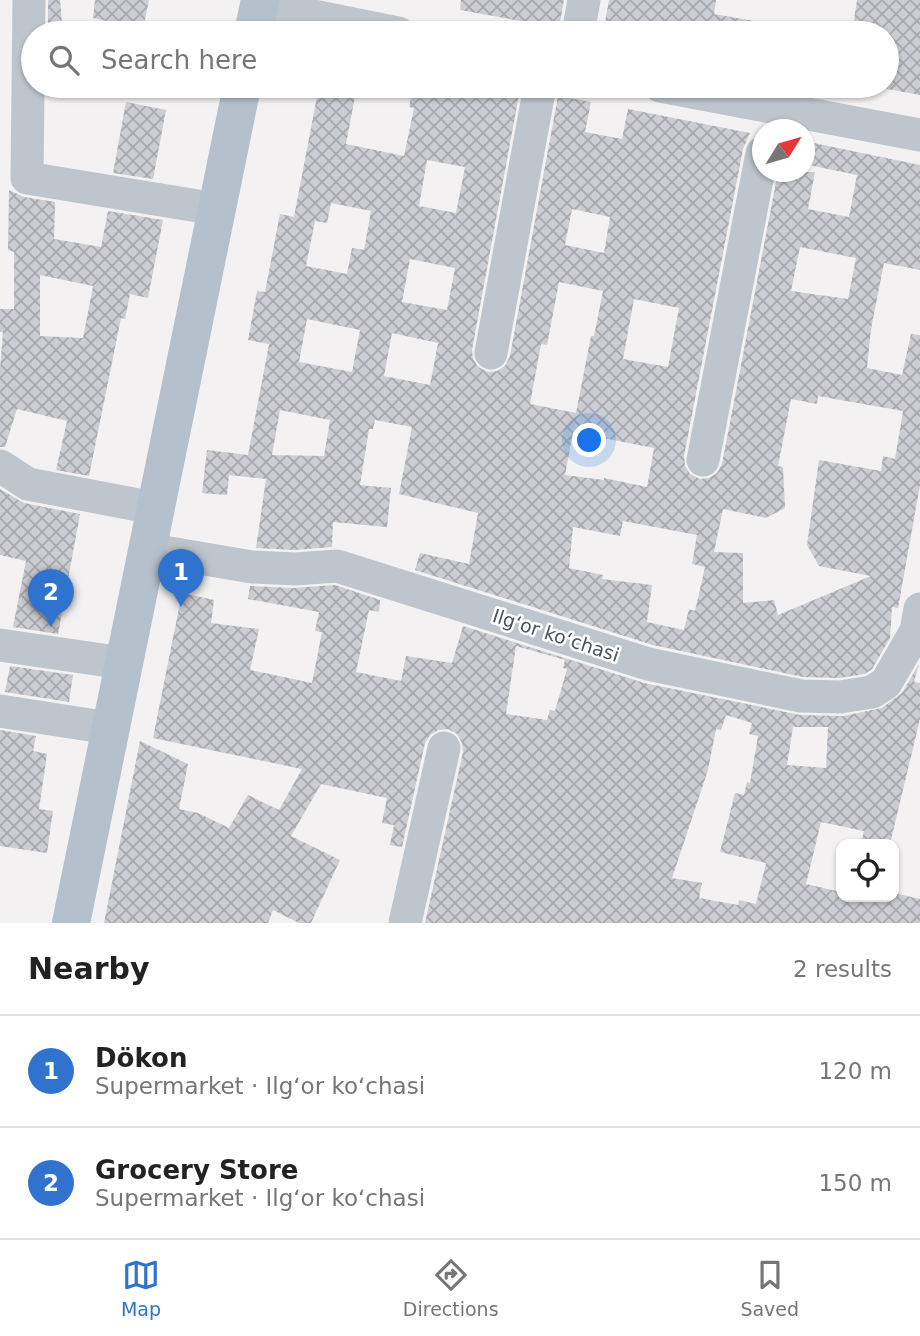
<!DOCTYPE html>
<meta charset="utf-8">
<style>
:root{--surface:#fff;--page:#f2f2f2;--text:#222;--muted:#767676;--line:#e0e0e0;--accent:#2f73cf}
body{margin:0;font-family:"DejaVu Sans",sans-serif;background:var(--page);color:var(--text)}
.controls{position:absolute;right:21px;bottom:21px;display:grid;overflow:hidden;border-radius:14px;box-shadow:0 2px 5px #0004}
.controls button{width:63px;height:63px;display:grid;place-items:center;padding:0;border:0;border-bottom:2px solid var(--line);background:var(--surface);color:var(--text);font:35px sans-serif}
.compass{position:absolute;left:752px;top:119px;width:63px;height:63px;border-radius:50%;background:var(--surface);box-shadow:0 2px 5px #0004;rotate:53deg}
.you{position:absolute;left:590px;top:441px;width:24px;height:24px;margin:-18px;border:5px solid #fff;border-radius:50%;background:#1a73e8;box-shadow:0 0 0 10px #1a73e833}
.badge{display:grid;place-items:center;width:46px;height:46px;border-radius:50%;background:var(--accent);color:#fff;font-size:23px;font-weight:700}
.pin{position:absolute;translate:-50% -58px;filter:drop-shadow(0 2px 4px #0008)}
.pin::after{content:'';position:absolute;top:37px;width:24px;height:21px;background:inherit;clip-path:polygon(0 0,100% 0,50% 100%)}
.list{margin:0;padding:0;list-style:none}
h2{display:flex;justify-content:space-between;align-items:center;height:91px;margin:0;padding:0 28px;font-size:30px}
h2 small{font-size:23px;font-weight:400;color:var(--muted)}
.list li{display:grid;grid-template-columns:46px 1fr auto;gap:21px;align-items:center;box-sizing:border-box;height:112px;padding:0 28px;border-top:2px solid var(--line)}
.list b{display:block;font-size:26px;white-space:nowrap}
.list p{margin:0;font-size:23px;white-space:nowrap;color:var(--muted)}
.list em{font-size:23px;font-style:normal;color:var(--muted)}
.icon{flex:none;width:38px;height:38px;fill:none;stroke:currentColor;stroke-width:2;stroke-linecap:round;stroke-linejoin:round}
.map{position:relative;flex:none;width:920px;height:923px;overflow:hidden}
.search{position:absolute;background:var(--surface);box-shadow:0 2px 5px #0004;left:21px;right:21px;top:21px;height:77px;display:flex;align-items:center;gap:18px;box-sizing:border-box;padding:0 24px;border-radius:38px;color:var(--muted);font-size:26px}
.sheet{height:315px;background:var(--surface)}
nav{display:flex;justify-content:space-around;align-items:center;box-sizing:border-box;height:98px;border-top:2px solid var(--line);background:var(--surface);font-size:19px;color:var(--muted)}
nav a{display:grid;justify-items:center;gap:4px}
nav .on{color:var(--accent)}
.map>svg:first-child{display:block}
.building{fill:url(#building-cross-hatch);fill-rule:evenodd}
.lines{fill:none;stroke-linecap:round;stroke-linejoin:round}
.minor{stroke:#bec5cc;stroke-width:33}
.major{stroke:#b4c0cc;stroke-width:38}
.labels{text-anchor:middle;stroke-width:5;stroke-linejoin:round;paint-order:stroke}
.street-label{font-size:19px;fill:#4b545c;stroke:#fff}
</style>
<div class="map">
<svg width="920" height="923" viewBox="0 0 920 923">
<defs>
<pattern id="building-cross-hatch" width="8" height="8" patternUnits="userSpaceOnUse" patternTransform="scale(1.75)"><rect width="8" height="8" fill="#cbcdd3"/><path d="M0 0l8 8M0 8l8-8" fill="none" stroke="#a7a9ae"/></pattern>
</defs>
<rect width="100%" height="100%" fill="#f3f1f1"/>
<g class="building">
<path d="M48,0H60L63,33H48Z"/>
<path d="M95,0H149L143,29L93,18Z"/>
<path d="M461,0H564L559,28L460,10Z"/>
<path d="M609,0H716L714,14L766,23L765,33H603Z"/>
<path d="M857,0H920V95L887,89V33H852Z"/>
<path d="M319,86H357L346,144L404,156L414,108L409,107L413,86H505L520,89L472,350L473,359L478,367L488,372L497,371L505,366L510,356L558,96L591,102L585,132L622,139L628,109L750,133L743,149L684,456L685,466L690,474L700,479L709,478L717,473L722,464L778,172H815L808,209L849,217L857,175L804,164V141L920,165V270L884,263L871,329L867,368L902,375L911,334L920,335V485L898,608L892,607L890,638L872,669L865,674L839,678L803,677L653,645L415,570L420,553L469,564L478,513L399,494L412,427L375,420L373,429H369L360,485L391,488L387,527L333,522L332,547L295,550L256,548L266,479L229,475L227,495L202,493L207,450L248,455L269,344L248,340L257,291L265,292L280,214L294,217ZM427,160L465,167L456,213L419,206ZM331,203L371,211L364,250L352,248L347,274L306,266L315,221L327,223ZM572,209L610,217L604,253L565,245ZM800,247L856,258L848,299L791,291ZM410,259L455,268L447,310L402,302ZM559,282L603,291L594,336H591L576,413L530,404L541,344L547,345ZM634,299L679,308L668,367L623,359ZM307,319L360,330L352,372L299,362ZM392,333L438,343L430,385L384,376ZM818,396L903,411L895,459L883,456L881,471L819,460L807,545L819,566L871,576L778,615L774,600L743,603V553L714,552L723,509L766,518L785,508L783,467L778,466L791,399L817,404ZM280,410L330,420L324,456L272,455ZM573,432L654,448L647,487L604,478V480L565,475ZM623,521L697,535L692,564L705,567L695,611L689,609L684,630L647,622L652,585L602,579L603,575L569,568L573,527L620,536Z"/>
<path d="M126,102L166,110L153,179L113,173Z"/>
<path d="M9,190L24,197L55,202L54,239L101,247L108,211L163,220L148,298L130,294L125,319L121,318L89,476L56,470L67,421L17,409L5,447H0V369L3,332H0V309H14V252L8,250ZM40,275L93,286L83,338L40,336Z"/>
<path d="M0,489L24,503L80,514L58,634L13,627L26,561L0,555Z"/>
<path d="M335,585L380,600L379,612L369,610L356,672L401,681L406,656L452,663L463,626L644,683L800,715L843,716L882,708L902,693L919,664L914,682L920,683V719L890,844H861L864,831L821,822L806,884L841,892V897H894V893L920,899V923H425L463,752L462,743L457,734L448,729L438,730L430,735L425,743L402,847L390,845L394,825L382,823L387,798L321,784L291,836L340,860L311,923H299L273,910L268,923H104L140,741L188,764L179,809L198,813L229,828L248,795L279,810L302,769L153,738L182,593L214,600L211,623L259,629L250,670L312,683L322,632L315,631L319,612L248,599L250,586L294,588ZM516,646L565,660L563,668L567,669L555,711L550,710L547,720L506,714ZM726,715L752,723L749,734L758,736L750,783L747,782L744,795L735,793L720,852L766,863L756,904L739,900L738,905L699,898L702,883L672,878L708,770L716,729L721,730ZM793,727H828L826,768L787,765Z"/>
<path d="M10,666L73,675L69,702L5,692Z"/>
<path d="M0,730L36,736L33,751L47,754L39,809L53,811L47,853L0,846Z"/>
</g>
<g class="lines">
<g class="minor">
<path d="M29,0L27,178L216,209"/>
<path d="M259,5L398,33"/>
<path d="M578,33L584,0"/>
<path d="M660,86L920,135"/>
<path d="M491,353L540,86"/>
<path d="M703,460L762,153"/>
<path d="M0,466L28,484L154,508"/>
<path d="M146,549L252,567L295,569L337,566L648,664L801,696L840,697L872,692L886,683L916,631L920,609"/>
<path d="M0,645L123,663"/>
<path d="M0,711L109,728"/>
<path d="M405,923L444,748"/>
</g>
<g class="major">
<path d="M253,33L260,0"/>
<path d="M71,923L242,86"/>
</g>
</g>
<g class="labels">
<g class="street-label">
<text transform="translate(556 635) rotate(18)" y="7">Ilgʻor koʻchasi</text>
</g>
</g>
</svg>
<div class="controls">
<button><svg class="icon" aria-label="locate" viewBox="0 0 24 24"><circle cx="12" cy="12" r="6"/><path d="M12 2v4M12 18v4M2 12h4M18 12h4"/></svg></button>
</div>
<svg class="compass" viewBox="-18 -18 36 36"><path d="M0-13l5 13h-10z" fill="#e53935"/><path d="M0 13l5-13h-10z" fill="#767676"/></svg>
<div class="you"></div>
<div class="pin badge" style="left:181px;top:607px">1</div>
<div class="pin badge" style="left:51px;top:627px">2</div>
<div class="search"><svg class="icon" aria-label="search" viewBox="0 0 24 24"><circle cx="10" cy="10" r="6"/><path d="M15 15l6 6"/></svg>Search here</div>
</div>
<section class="sheet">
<h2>Nearby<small>2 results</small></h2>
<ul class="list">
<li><span class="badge">1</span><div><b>Dökon</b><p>Supermarket · Ilgʻor koʻchasi</p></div><em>120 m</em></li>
<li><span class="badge">2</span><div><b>Grocery Store</b><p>Supermarket · Ilgʻor koʻchasi</p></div><em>150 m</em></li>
</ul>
</section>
<nav>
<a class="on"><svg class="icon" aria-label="map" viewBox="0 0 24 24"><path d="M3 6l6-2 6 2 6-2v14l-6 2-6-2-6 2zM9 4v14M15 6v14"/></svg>Map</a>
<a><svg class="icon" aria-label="directions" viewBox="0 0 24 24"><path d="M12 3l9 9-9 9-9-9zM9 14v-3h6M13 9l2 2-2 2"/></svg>Directions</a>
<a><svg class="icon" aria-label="saved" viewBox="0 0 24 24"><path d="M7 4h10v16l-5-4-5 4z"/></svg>Saved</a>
</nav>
